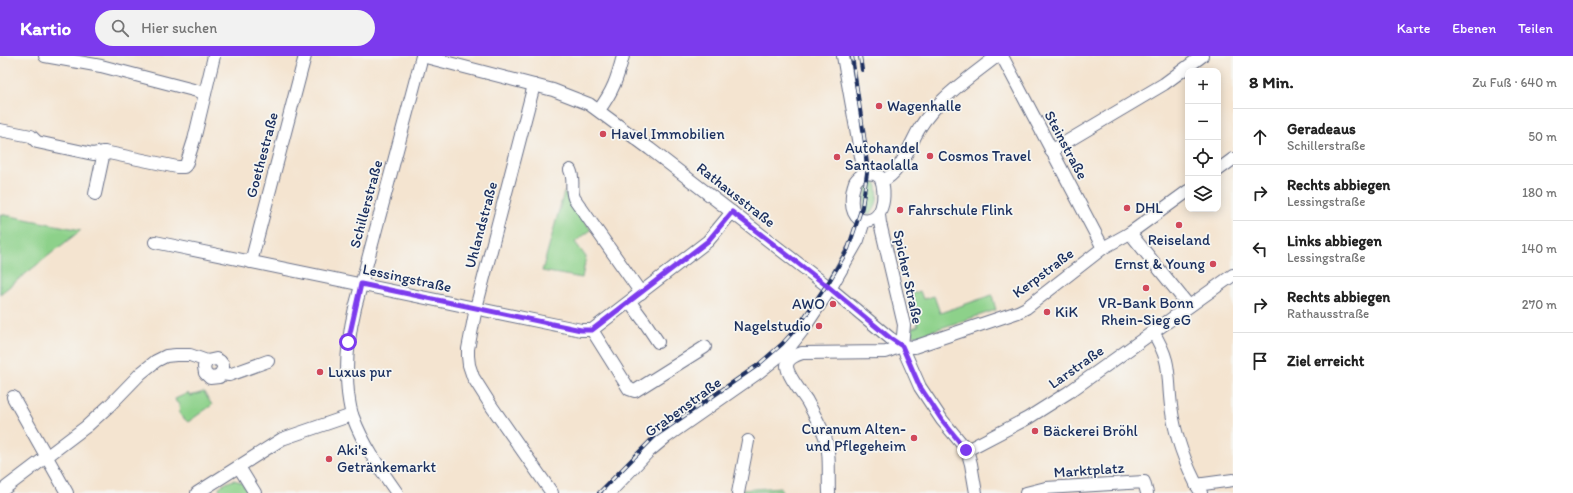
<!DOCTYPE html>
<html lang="de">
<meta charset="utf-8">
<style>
:root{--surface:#fff;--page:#f2f2f2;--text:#222;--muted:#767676;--line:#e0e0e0;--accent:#7c3aed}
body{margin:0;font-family:Itim,sans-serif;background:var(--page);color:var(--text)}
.controls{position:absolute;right:12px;top:12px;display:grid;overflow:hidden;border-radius:8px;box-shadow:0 2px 10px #0003}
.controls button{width:36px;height:36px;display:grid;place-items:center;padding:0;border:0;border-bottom:1px solid var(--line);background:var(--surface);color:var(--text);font:20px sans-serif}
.stop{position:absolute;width:12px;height:12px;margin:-9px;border:3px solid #7c3aed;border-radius:50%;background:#fff}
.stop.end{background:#7c3aed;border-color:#fff;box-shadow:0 1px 4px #0008}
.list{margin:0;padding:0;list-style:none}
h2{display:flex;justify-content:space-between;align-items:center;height:52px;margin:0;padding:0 16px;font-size:17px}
h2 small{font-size:13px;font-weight:400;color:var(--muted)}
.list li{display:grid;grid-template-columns:26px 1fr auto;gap:12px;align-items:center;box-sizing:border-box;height:56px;padding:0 16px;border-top:1px solid var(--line)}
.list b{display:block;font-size:15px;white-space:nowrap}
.list p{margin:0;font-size:13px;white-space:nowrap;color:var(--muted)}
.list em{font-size:13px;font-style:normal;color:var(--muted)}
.icon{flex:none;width:22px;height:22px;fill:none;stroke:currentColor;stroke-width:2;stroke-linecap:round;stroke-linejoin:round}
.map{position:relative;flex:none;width:1233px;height:437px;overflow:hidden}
header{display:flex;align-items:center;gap:24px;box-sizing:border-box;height:56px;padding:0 20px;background:var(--accent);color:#fff}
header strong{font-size:19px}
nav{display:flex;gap:22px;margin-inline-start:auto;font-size:14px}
.search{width:280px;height:36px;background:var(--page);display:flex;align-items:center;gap:10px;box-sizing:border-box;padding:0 14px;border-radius:22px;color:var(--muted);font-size:15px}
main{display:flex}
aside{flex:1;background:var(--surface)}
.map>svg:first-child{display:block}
.green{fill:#8dd18a;stroke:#548074}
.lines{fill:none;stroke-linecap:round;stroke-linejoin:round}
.minor-casing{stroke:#676e86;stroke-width:14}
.minor{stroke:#fff;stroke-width:12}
.rail-casing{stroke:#1b2f5e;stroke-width:4}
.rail{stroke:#f6f6f2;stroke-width:2.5;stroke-dasharray:8;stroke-linecap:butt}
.route{stroke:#7c3aed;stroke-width:5}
.poi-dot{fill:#d1495b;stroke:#f6f6f2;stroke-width:1.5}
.labels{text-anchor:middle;stroke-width:3.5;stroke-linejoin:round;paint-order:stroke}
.poi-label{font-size:15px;fill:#1b2f5e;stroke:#f6f6f2;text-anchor:start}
.street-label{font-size:15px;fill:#1b2f5e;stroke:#f6f6f2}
</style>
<header>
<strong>Kartio</strong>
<div class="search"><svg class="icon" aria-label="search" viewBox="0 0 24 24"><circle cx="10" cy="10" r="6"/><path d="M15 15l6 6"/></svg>Hier suchen</div>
<nav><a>Karte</a><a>Ebenen</a><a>Teilen</a></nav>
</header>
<main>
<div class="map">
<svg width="1233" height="437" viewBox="0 0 1233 437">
<rect width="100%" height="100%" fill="#f6f6f2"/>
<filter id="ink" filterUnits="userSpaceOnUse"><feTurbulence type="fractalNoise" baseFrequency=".025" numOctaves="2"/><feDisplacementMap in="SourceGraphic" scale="8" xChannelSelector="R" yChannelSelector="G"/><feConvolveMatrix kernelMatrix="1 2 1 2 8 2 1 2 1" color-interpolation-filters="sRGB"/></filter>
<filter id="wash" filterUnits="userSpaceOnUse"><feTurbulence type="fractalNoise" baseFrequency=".012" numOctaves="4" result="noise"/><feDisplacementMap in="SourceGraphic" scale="16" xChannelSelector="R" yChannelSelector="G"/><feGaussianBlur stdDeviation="0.9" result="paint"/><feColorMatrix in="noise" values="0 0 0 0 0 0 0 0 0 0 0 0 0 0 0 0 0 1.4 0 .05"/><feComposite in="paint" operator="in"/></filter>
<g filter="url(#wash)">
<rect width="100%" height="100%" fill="#f4e4d0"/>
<g class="green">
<path d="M868,123L875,125C880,135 878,150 871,158H862Z"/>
<path d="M564,136L591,174L575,186L586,201L582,222L542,215Z"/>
<path d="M0,158L81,174L0,238Z"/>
<path d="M920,235L923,243L934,240L940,257L992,239L996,254L916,280L913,279L912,272L918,270L910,238Z"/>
<path d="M204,336L212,349L188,366L180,359L179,348L176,346L175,343L188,337L190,340Z"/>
<path d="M234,424L241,426L249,437H220L219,431L228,426Z"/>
<path d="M781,431L782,437H779V435L741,437L742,434Z"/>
</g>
</g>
<g filter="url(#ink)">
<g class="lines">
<defs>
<g id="minor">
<path d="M45,0L101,10L205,37"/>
<path d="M422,0L553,34L589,48L650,93L826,229L890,282L902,290L920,331L942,364L967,394L971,408L976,437"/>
<path d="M843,0L864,117"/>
<path d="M1002,0L1103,192"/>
<path d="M534,29L476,252L468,293V300L469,309L473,321L492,351L552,437"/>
<path d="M599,54C613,35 617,23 623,0"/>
<path d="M0,74L31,80L37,86L93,98L104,96L177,111H184L186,109L194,84L214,0"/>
<path d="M1051,95L1164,28L1202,0"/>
<path d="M570,114C575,124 570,132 574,142L641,237"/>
<path d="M1218,114L1233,103"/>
<path d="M864,117L875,118L880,121C888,137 883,172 859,163C849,155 851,137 855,126C857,122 861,120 864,117Z"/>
<path d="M882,125C901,117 909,90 919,73C938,42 969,22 997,0"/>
<path d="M95,138L104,96"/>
<path d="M879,159L880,167L904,269L902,290"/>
<path d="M1130,177L1189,250"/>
<path d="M155,186L581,274H592L708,185L732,156"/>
<path d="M251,206L305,0"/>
<path d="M630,246L644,265L658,286"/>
<path d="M592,274L629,333L635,335L705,291"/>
<path d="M1153,276C1172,307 1167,317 1171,350C1175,381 1186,410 1201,437"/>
<path d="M222,318L229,319L268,305"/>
<path d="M13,341L67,437"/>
<path d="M967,394L1028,362L1069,336L1233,219"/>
<path d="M239,411L255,437"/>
<path d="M1196,429L1233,424"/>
<path d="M0,436L87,370L110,349L141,317L156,305L166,300L176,299H190L207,305L216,303L220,305L223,309V313L219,321L210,322L205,317L204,311L207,305"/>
<path d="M197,437L282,383L352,359"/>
<path d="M397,437C380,413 363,388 353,361C350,354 349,345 348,337C345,307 348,281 355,252L422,0"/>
<path d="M609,437L648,396L666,381L759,316L788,293L802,275L830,233L858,184L864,165"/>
<path d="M738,437L748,385"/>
<path d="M829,437C828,418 831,396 824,378C819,367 813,356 807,345C802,337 787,319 787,310C787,303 796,299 802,297L886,296L902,290L914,291L1018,256L1026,252L1103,192L1130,177L1188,135"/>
<path d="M1026,437L1046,432L1144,426L1147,437"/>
</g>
</defs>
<use href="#minor" class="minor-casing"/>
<use href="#minor" class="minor"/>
<defs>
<g id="rail">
<path d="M860,0L862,14"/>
<path d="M599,437L655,380L758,309L782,288L799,269L830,224L848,193L862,151L867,117L865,87L852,0"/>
</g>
</defs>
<use href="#rail" class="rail-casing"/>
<use href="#rail" class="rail"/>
</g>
</g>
<g class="lines" filter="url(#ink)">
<path class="route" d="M348,286L361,228L581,274H592L708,185L732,156L826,229L890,282L902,290L920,331L942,364L966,394"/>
</g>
<g class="poi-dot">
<circle cx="879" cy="50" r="4"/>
<circle cx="603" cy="78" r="4"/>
<circle cx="930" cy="100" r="4"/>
<circle cx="837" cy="101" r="4"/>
<circle cx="1127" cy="152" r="4"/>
<circle cx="900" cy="154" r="4"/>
<circle cx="1179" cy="169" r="4"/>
<circle cx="1213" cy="208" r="4"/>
<circle cx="1146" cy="232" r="4"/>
<circle cx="833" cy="248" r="4"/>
<circle cx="1047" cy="256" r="4"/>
<circle cx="819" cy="270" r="4"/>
<circle cx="320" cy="316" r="4"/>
<circle cx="1035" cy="375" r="4"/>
<circle cx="914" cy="382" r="4"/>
<circle cx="329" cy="403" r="4"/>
</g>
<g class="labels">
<g class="poi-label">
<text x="887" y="55">Wagenhalle</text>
<text x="611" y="83">Havel Immobilien</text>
<text x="845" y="97">Autohandel<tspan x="845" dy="17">Santaolalla</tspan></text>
<text x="938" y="105">Cosmos Travel</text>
<text x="1135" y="157">DHL</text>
<text x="908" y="159">Fahrschule Flink</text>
<text x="1179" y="189" text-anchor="middle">Reiseland</text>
<text x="1205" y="213" text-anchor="end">Ernst &amp; Young</text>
<text x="1146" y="252" text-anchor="middle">VR-Bank Bonn<tspan x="1146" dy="17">Rhein-Sieg eG</tspan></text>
<text x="825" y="253" text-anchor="end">AWO</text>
<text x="1055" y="261">KiK</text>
<text x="811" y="275" text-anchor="end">Nagelstudio</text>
<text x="328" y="321">Luxus pur</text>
<text x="906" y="378" text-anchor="end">Curanum Alten-<tspan x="906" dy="17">und Pflegeheim</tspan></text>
<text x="1043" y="380">Bäckerei Bröhl</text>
<text x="337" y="399">Aki's<tspan x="337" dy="17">Getränkemarkt</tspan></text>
</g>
<g class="street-label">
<text transform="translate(1066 89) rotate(62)" y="5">Steinstraße</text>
<text transform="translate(262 99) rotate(-75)" y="5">Goethestraße</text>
<text transform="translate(736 139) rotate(38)" y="5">Rathausstraße</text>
<text transform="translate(366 148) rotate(-75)" y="5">Schillerstraße</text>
<text transform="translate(481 169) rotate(-75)" y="5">Uhlandstraße</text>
<text transform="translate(1043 217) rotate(-37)" y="5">Kerpstraße</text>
<text transform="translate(908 221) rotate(78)" y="5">Spicher Straße</text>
<text transform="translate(407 222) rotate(12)" y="5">Lessingstraße</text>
<text transform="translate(1076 311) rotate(-35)" y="5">Larstraße</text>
<text transform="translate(683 351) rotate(-36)" y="5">Grabenstraße</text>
<text transform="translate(1089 414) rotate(-4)" y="5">Marktplatz</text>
</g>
</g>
</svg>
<div class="controls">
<button>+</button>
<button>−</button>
<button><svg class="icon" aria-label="locate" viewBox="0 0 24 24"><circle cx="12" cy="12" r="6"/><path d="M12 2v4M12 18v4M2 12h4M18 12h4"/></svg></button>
<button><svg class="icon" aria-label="layers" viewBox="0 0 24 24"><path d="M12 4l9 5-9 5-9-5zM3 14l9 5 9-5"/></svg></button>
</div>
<div class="stop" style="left:348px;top:286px"></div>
<div class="stop end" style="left:966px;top:394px"></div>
</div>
<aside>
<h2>8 Min.<small>Zu Fuß · 640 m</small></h2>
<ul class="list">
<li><svg class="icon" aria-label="ahead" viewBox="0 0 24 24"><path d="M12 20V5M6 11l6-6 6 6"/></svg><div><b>Geradeaus</b><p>Schillerstraße</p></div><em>50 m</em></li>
<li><svg class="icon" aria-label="right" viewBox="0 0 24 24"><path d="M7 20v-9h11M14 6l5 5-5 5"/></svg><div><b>Rechts abbiegen</b><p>Lessingstraße</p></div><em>180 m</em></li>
<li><svg class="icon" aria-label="left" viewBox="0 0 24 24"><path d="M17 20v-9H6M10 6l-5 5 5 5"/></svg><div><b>Links abbiegen</b><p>Lessingstraße</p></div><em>140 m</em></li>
<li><svg class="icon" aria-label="right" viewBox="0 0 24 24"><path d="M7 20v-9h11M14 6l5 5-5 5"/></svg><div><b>Rechts abbiegen</b><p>Rathausstraße</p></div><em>270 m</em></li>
<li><svg class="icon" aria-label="arrive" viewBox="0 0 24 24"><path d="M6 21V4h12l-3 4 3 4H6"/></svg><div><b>Ziel erreicht</b></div></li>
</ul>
</aside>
</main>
